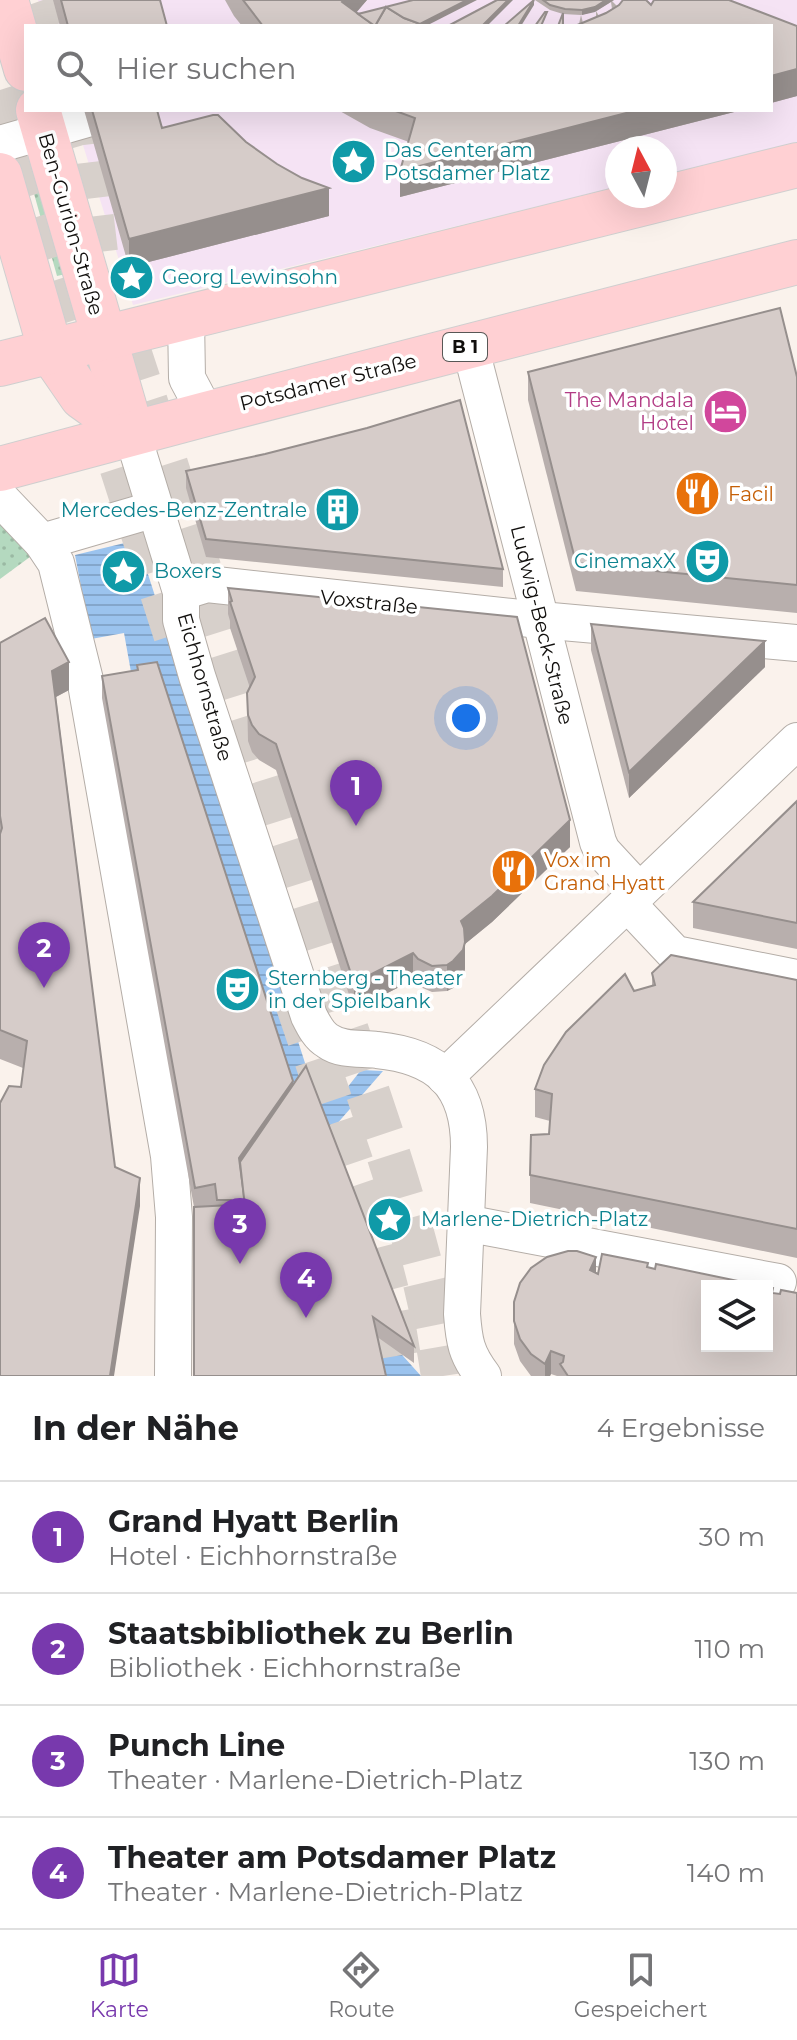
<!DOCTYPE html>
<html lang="de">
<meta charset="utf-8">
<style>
:root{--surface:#fff;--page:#f6f6f6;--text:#202124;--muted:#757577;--line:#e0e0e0;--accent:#7839ad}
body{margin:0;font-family:Montserrat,sans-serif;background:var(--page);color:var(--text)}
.controls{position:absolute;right:24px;bottom:24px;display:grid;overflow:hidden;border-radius:0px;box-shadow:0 8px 32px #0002}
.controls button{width:72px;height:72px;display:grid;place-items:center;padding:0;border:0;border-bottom:2px solid var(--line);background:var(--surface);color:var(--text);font:40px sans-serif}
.compass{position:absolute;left:605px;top:136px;width:72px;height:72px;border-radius:50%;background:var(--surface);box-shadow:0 8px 32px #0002;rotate:353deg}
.you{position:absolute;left:466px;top:718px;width:28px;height:28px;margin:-20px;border:6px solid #fff;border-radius:50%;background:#1a73e8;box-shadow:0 0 0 12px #1a73e833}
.badge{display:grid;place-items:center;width:52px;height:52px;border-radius:50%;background:var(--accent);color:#fff;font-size:26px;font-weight:700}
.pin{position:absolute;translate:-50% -66px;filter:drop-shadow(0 2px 4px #0008)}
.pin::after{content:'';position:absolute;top:42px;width:28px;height:24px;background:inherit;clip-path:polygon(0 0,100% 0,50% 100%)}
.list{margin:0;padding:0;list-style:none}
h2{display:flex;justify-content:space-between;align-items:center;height:104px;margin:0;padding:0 32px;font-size:34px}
h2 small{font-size:26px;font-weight:400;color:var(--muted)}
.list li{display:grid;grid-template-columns:52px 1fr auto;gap:24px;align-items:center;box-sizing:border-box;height:112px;padding:0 32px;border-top:2px solid var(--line)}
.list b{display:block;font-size:30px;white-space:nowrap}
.list p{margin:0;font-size:26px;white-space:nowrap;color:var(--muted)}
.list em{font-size:26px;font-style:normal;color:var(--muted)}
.icon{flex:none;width:44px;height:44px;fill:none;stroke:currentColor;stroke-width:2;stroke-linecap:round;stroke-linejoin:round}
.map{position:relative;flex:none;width:797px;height:1376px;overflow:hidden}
.search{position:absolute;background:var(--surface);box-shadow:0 8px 32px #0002;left:24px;right:24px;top:24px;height:88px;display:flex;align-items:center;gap:20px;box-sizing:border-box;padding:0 28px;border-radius:0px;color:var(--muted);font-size:30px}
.sheet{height:552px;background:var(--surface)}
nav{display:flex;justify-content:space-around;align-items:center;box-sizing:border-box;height:112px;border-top:2px solid var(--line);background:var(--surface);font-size:22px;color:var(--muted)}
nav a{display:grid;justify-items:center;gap:4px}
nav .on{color:var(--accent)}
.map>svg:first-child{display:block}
.commercial{fill:#f5e3f4}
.grass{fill:url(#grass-dots)}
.water{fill:url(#water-rules)}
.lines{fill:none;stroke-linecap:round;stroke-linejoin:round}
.minor-tunnel{stroke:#d7d0cb;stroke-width:36;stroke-dasharray:36 18;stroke-linecap:butt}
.highway-tunnel{stroke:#d7d0cb;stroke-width:44;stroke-dasharray:44 22;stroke-linecap:butt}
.minor-casing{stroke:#b4ada7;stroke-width:38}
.major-casing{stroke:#cfcfcf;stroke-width:46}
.minor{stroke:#fff;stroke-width:36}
.major{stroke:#ffd0d3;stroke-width:44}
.wall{fill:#b8afad;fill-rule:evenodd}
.shaded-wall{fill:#968f8d}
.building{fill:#d6ccc9;stroke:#968f8d;stroke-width:2}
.labels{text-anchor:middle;stroke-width:7;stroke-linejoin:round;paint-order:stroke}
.shield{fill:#fff;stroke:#585756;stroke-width:2}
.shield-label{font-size:18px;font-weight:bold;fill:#110f0d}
.culture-label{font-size:20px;fill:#0d838f;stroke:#fff;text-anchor:start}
.street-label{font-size:20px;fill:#110f0d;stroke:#fff}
.hotel-label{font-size:20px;fill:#b23c85;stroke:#fff;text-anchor:end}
.food-label{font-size:20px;fill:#c56008;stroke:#fff;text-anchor:start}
</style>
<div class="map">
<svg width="797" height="1376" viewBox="0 0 797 1376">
<defs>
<pattern id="grass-dots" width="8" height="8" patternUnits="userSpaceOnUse" patternTransform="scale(2)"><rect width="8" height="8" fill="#b4d9bf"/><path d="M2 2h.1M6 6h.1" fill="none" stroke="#9ab9a3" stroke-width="1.8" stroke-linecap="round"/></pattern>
<pattern id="water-rules" width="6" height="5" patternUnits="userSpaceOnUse" patternTransform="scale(2)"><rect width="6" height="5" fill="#9bc3ee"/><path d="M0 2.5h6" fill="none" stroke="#84a6cb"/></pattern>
</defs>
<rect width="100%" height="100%" fill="#faf2ec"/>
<path class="commercial" d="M38,0H797V143L665,175V148H617V187L133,305L72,110H771V26H46Z"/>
<g class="grass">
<path d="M21,147L35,151L70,273L57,276Z"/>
<path d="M0,521L34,554L0,579Z"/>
</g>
<path class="water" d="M137,540L314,1091L343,1093L361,1070L383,1071L315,1149L368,1317L421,1376H380L131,672L124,633L91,639L75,555Z"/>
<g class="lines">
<g class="minor-tunnel">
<path d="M43,0L52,26"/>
<path d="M77,110L87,144L102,269"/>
</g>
<g class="highway-tunnel">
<path d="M0,90L182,655"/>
<path d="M125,339C195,550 260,763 328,974C371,1107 423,1237 443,1376"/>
<path d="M295,997L362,1194L390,1303L402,1376"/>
</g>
<defs>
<g id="minor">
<path d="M0,144L87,119"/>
<path d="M186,318L187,378L206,414"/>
<path d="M470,346L598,842L602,851L639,891"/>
<path d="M132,433L181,592V620L197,676L309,1016C314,1026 319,1036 328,1041C342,1051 361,1048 377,1050C438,1056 469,1084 469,1147L462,1314C464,1341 466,1354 483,1376"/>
<path d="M0,498L42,542L56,563L86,684L169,1156L174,1217L173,1376"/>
<path d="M42,542L155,509"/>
<path d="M181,592L207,584L540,620L797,643"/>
<path d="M627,903L675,954L797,978"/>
<path d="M445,1077L797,741"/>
<path d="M465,1223L778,1282"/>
</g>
<g id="major">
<path d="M6,0L26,69"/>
<path d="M38,110L132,433"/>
<path d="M0,175L51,352L82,397L132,433"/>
<path d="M0,364L797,165"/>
<path d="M0,469L206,414L797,262"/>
</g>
</defs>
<use href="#minor" class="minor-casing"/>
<use href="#major" class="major-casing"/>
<use href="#minor" class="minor"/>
<use href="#major" class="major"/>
</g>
<g class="wall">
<path d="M53,0H160L167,26H60Z"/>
<path d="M225,0H367L356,12L426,26H242L234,16Z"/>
<path d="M535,0H614L612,1L617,6L623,0H646L652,4L654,0H729L797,26V96L771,103V26H575L579,24L581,15L563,14V26H558L563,14L550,10ZM611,2L612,9L599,16L596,11ZM596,11V17L583,23L581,15Z"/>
<path d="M84,110H157L162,128L246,142L329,216L129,267Z"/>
<path d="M338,110H742L400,197L409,142L370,128Z"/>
<path d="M528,372L797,377V613L576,591L528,400Z"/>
<path d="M186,471L503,569V587L206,557L186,488Z"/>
<path d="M228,588L570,847L492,922L465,944V969L463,976L453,988L447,991L432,992L418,986L413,980L354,1010L276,770L259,760L252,752L248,741L247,693L250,688L230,628V621L228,614Z"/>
<path d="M591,624L765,667L629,798L591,650Z"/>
<path d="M0,643L69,690L56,697L115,1167L140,1206L21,1087L23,1068L0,1059Z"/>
<path d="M137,665L293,1085L414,1346V1363L194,1207L102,698V676L137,670Z"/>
<path d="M797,801V949L693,928V902Z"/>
<path d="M652,973L797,980V1258L530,1203V1175L549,1134L550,1121L535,1117V1089L634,991L652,986Z"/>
<path d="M648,1268L773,1293L797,1376H557L551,1374L550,1376H531L520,1361L514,1344V1302L596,1273L598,1274Z"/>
</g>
<g class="shaded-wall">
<path d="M344,0H367L345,26L342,2Z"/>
<path d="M467,0H477L426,26H416Z"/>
<path d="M508,0H513L487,26H482Z"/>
<path d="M534,0V5L521,26H518Z"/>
<path d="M606,0H614L595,12L582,15V10Z"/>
<path d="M797,69V96L771,103V76Z"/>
<path d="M638,110H742L400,197V171Z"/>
<path d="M329,188V216L129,267V239Z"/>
<path d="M765,641V667L629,798V772Z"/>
<path d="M69,662V690L52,699V671Z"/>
<path d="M570,820V847L492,922L465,944V969L463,976L453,988L447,991V965L461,921Z"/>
<path d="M413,953V980L354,1010V983Z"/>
<path d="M293,1081V1104L241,1178L239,1158Z"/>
<path d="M140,1178V1206L114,1376H110Z"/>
<path d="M596,1257V1280L590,1270Z"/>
<path d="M551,1351V1374L550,1376H545V1364Z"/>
</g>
<g class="building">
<path d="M61,0H160L167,26H68Z"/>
<path d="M243,0H344L342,2L375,26L386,7L404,18L426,26H263Z"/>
<path d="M413,0H467L420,24L404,18L386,7L375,26L358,14Z"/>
<path d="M497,0H508L482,26H448Z"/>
<path d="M534,0L518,26H504Z"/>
<path d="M543,0H606L595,7L582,10L565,9L550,5Z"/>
<path d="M623,0H646L651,5L654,0H729L797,26V69L771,76V26H575L606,13L619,5Z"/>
<path d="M545,12H547L541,26H535Z"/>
<path d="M563,13V26H558Z"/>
<path d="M92,110H157L162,128L213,115H218L246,142L277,164L302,178L329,188L129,239Z"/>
<path d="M393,110H638L400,171L415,118Z"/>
<path d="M780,308L797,377V585L576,563L528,372Z"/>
<path d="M460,400L503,569L206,539L186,471L265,454L367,428Z"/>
<path d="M228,588L517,617L570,820L492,896L461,921L464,928L465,942L463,950L453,961L447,965L432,966L418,959L413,953L354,983L276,744L259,734L252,725L248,715L247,693L255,677L230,602L232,601Z"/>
<path d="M45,618L69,662L52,671L115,1167L140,1178L110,1376H0V1103L9,1086L21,1087L27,1041L0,1030V834L2,828L0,816V643Z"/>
<path d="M591,624L765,641L629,772Z"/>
<path d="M157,662L293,1081L239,1158L246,1211L231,1200H217L215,1184L195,1188L102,676L138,670L137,665Z"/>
<path d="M797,801V923L693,902Z"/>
<path d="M671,955L797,980V1229L530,1175L531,1135L549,1134L552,1094L535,1089L544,1065L566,1032L625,974L634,991L655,985L652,973Z"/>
<path d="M306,1066L414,1346L373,1317L386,1376H194V1207L231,1205L246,1216L240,1162Z"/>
<path d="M568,1251H577L596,1257L590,1270L598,1274L602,1254L648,1263L647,1267L655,1269L656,1264L762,1286H707V1346H767V1287L773,1288L772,1293L780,1294L781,1290L797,1293V1376H568L560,1364L563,1362L564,1356L551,1351L545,1364L531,1354L520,1339L514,1321V1302L520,1283L531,1268L547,1257Z"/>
</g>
<defs>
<symbol id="sight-disc" viewBox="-11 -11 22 22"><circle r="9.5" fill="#0f9aa8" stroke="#fff"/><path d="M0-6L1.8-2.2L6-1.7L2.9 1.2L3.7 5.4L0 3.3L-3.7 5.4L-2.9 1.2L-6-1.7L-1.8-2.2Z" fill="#fff"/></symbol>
<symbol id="hotel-disc" viewBox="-11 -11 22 22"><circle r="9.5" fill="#d1479c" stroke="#fff"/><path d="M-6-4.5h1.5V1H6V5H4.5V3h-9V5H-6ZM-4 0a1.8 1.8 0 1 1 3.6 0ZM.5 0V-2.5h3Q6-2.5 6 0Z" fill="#fff"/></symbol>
<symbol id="restaurant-disc" viewBox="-11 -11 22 22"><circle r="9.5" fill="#e8710a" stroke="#fff"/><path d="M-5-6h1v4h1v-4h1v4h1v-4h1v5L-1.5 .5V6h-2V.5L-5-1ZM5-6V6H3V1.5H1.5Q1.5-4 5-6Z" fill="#fff"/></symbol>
<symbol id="building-disc" viewBox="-11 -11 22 22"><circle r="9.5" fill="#0f9aa8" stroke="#fff"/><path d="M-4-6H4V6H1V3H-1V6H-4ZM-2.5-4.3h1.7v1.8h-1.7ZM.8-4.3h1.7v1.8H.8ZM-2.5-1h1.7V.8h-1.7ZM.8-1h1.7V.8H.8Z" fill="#fff"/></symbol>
<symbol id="theatre-disc" viewBox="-11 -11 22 22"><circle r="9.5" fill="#0f9aa8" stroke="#fff"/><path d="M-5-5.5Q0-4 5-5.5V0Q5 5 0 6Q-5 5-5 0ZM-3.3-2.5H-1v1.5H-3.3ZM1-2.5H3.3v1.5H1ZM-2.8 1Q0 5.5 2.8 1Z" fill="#fff"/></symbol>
</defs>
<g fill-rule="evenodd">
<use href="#sight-disc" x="328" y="136" width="51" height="51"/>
<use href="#sight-disc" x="106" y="252" width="51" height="51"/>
<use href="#hotel-disc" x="700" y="386" width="51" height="51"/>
<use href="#restaurant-disc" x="672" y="468" width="51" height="51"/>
<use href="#building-disc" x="312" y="484" width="51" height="51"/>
<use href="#theatre-disc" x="682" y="536" width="51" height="51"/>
<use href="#sight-disc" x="98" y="546" width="51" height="51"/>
<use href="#restaurant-disc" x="488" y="846" width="51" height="51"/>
<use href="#theatre-disc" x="212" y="964" width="51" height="51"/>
<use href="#sight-disc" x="364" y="1194" width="51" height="51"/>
</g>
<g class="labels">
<rect class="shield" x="443" y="333" width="44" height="28" rx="6"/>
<g class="shield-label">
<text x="465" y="353">B 1</text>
</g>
<g class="culture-label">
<text x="384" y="157">Das Center am<tspan x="384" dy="23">Potsdamer Platz</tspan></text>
<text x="162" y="284">Georg Lewinsohn</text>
<text x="307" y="517" text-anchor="end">Mercedes-Benz-Zentrale</text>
<text x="676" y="568" text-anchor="end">CinemaxX</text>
<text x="154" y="578">Boxers</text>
<text x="268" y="985">Sternberg - Theater<tspan x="268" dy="23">in der Spielbank</tspan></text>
<text x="421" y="1226">Marlene-Dietrich-Platz</text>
</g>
<g class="street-label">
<text transform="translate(71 224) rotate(74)" y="7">Ben-Gurion-Straße</text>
<text transform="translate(328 382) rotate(-14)" y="7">Potsdamer Straße</text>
<text transform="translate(369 602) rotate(6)" y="7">Voxstraße</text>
<text transform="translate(542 625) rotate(76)" y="7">Ludwig-Beck-Straße</text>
<text transform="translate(205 687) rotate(74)" y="7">Eichhornstraße</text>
</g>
<g class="hotel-label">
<text x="694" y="407">The Mandala<tspan x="694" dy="23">Hotel</tspan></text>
</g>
<g class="food-label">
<text x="728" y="501">Facil</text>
<text x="544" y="867">Vox im<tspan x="544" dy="23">Grand Hyatt</tspan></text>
</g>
</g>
</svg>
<div class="controls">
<button><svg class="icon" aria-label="layers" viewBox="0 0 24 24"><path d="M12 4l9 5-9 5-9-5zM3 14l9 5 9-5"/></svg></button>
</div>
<svg class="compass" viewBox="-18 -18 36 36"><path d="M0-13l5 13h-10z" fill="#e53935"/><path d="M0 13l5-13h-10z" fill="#757577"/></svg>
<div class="you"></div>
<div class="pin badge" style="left:356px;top:826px">1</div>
<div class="pin badge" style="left:44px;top:988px">2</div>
<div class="pin badge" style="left:240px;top:1264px">3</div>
<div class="pin badge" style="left:306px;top:1318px">4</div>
<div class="search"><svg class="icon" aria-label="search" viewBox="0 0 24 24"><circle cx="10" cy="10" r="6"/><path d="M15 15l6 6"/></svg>Hier suchen</div>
</div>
<section class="sheet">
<h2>In der Nähe<small>4 Ergebnisse</small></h2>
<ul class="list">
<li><span class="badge">1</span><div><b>Grand Hyatt Berlin</b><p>Hotel · Eichhornstraße</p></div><em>30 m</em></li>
<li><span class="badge">2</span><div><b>Staatsbibliothek zu Berlin</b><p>Bibliothek · Eichhornstraße</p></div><em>110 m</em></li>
<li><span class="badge">3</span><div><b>Punch Line</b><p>Theater · Marlene-Dietrich-Platz</p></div><em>130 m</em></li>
<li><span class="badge">4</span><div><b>Theater am Potsdamer Platz</b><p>Theater · Marlene-Dietrich-Platz</p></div><em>140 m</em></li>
</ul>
</section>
<nav>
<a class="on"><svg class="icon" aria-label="map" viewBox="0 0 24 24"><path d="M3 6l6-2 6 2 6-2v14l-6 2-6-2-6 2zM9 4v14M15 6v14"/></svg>Karte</a>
<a><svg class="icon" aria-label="directions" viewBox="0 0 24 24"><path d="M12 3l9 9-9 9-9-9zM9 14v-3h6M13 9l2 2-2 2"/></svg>Route</a>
<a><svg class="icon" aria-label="saved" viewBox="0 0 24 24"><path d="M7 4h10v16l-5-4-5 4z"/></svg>Gespeichert</a>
</nav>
